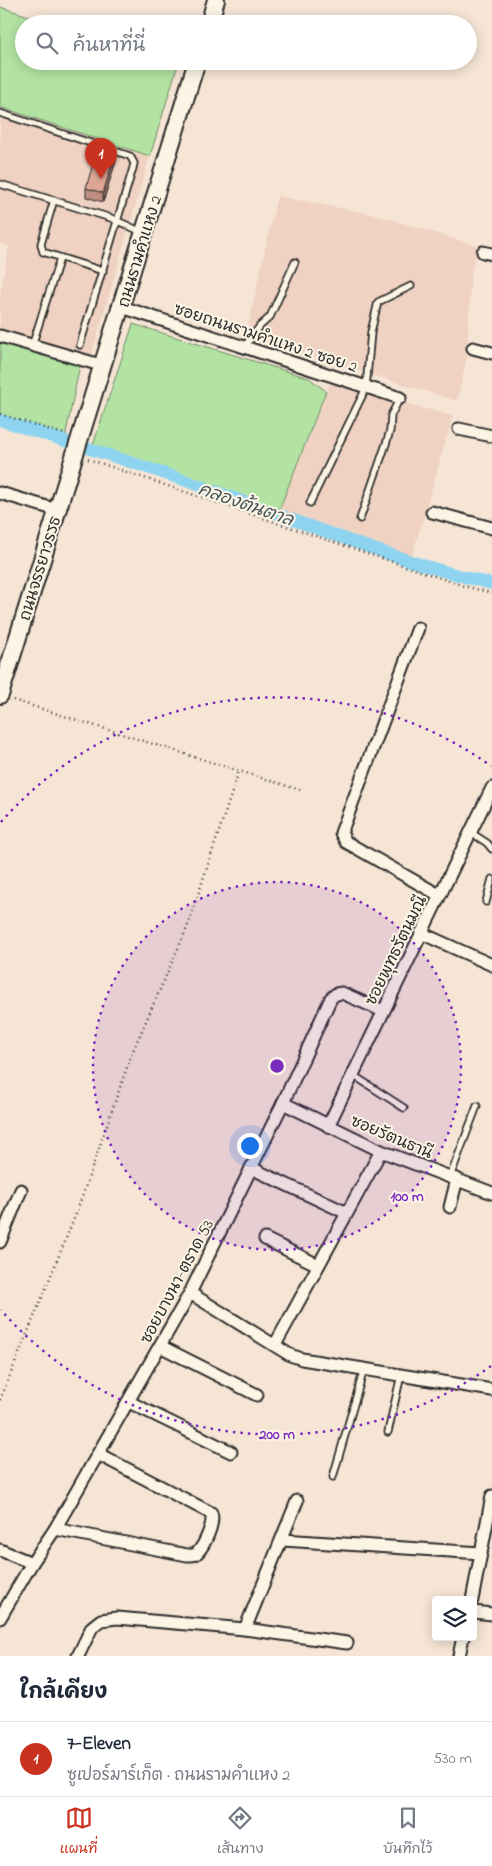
<!DOCTYPE html>
<html lang="th">
<meta charset="utf-8">
<style>
:root{--surface:#fff;--page:#f6f6f7;--text:#1f2937;--muted:#747a83;--line:#e0e1e3;--accent:#c8321e}
body{margin:0;font-family:"Indie Flower","Playpen Sans Thai",sans-serif;background:var(--page);color:var(--text)}
.controls{position:absolute;right:15px;bottom:15px;display:grid;overflow:hidden;border-radius:5px;box-shadow:0 2px 12px #0003}
.controls button{width:45px;height:45px;display:grid;place-items:center;padding:0;border:0;border-bottom:1px solid var(--line);background:var(--surface);color:var(--text);font:25px sans-serif}
.you{position:absolute;left:249px;top:1145px;width:18px;height:18px;margin:-12px;border:4px solid #fff;border-radius:50%;background:#1a73e8;box-shadow:0 0 0 8px #1a73e833}
.badge{display:grid;place-items:center;width:32px;height:32px;border-radius:50%;background:var(--accent);color:#fff;font-size:16px;font-weight:700}
.pin{position:absolute;translate:-50% -41px;filter:drop-shadow(0 1px 2px #0008)}
.pin::after{content:'';position:absolute;top:26px;width:18px;height:15px;background:inherit;clip-path:polygon(0 0,100% 0,50% 100%)}
.list{margin:0;padding:0;list-style:none}
h2{display:flex;justify-content:space-between;align-items:center;height:65px;margin:0;padding:0 20px;font-size:21px}
h2 small{font-size:16px;font-weight:400;color:var(--muted)}
.list li{display:grid;grid-template-columns:32px 1fr auto;gap:15px;align-items:center;box-sizing:border-box;height:75px;padding:0 20px;border-top:1px solid var(--line)}
.list b{display:block;font-size:19px;white-space:nowrap}
.list p{margin:0;font-size:16px;white-space:nowrap;color:var(--muted)}
.list em{font-size:16px;font-style:normal;color:var(--muted)}
.icon{flex:none;width:28px;height:28px;fill:none;stroke:currentColor;stroke-width:2;stroke-linecap:round;stroke-linejoin:round}
.map{position:relative;flex:none;width:492px;height:1656px;overflow:hidden}
.search{position:absolute;background:var(--surface);box-shadow:0 2px 12px #0003;left:15px;right:15px;top:15px;height:55px;display:flex;align-items:center;gap:12px;box-sizing:border-box;padding:0 18px;border-radius:28px;color:var(--muted);font-size:19px}
.sheet{height:140px;background:var(--surface)}
nav{display:flex;justify-content:space-around;align-items:center;box-sizing:border-box;height:70px;border-top:1px solid var(--line);background:var(--surface);font-size:14px;color:var(--muted)}
nav a{display:grid;justify-items:center;gap:2px}
nav .on{color:var(--accent)}
.map>svg:first-child{display:block}
.built{fill:#efd2c2}
.green{fill:#b2e3a3;stroke:#6e8767}
.lines{fill:none;stroke-linecap:round;stroke-linejoin:round}
.canal{stroke:#8ed4f0;stroke-width:12}
.service-casing{stroke:#2b2b2b;stroke-width:9}
.minor-casing{stroke:#2b2b2b;stroke-width:15}
.secondary-casing{stroke:#2b2b2b;stroke-width:20}
.path{stroke:#2b2b2b;stroke-width:2.5;stroke-dasharray:1 4;stroke-linecap:butt}
.service{stroke:#fcf5e5;stroke-width:5.5}
.minor{stroke:#fcf5e5;stroke-width:11}
.secondary{stroke:#fcf5e5;stroke-width:16}
.wall{fill:#bf8f82;stroke:#2b2b2b}
.shaded-wall{fill:#9b746a;stroke:#2b2b2b}
.building{fill:#dea697;stroke:#2b2b2b}
.ring{fill:none;stroke:#7b2cbf;stroke-width:2.5;stroke-dasharray:2.5 5}
.labels{text-anchor:middle;stroke-width:4;stroke-linejoin:round;paint-order:stroke}
.street-label{font-size:16px;fill:#2b2b2b;stroke:#fcf5e5}
.water-label{font-size:18px;font-style:italic;fill:#44555c;stroke:#fcf5e5}
.centre{fill:#7b2cbf;stroke:#fcf5e5;stroke-width:2.5}
.ring-label{font-size:15px;text-anchor:middle;font-weight:bold;fill:#7b2cbf;stroke:#fcf5e5;stroke-width:4;stroke-linejoin:round;paint-order:stroke}
</style>
<div class="map">
<svg width="492" height="1656" viewBox="0 0 492 1656">
<rect width="100%" height="100%" fill="#f6e5d5"/>
<filter id="ink" filterUnits="userSpaceOnUse"><feTurbulence type="fractalNoise" baseFrequency=".02" numOctaves="2"/><feDisplacementMap in="SourceGraphic" scale="10" xChannelSelector="R" yChannelSelector="G"/><feConvolveMatrix kernelMatrix="1 2 1 2 8 2 1 2 1" color-interpolation-filters="sRGB"/></filter>
<g filter="url(#ink)">
<g class="built">
<path d="M0,107L150,156L91,357L0,332V296L9,246L0,243Z"/>
<path d="M277,196L376,215L478,246L471,273L467,357L457,401L246,336Z"/>
<path d="M330,383L453,416L412,556L279,510Z"/>
</g>
<g class="green">
<path d="M0,7L55,24H24V61H179L150,156L0,107Z"/>
<path d="M133,324L309,378L326,391L279,510L93,445Z"/>
<path d="M0,342L80,365L65,438L0,417Z"/>
</g>
<g class="lines">
<path class="canal" d="M0,420C70,443 140,464 209,489C302,522 395,561 492,584"/>
<defs>
<g id="service">
<path d="M0,113L130,156L134,163L133,168L80,345"/>
<path d="M0,184L111,218L142,232"/>
<path d="M54,200L41,244L43,252L103,271"/>
<path d="M32,346L60,258"/>
<path d="M244,347L260,326L270,317L295,262"/>
<path d="M310,503L366,388L371,332L378,302L411,286"/>
<path d="M360,519L386,444L390,431L391,415L400,398"/>
<path d="M470,832L487,843L492,849"/>
<path d="M486,902L492,879"/>
<path d="M353,1075L404,1108"/>
<path d="M450,1177L477,1106"/>
<path d="M388,1432L401,1375"/>
<path d="M333,1477L364,1369"/>
</g>
<g id="minor">
<path d="M483,252L492,254"/>
<path d="M122,307L400,398"/>
<path d="M0,336L104,366"/>
<path d="M473,348L492,353"/>
<path d="M459,429L492,436"/>
<path d="M0,493L57,510"/>
<path d="M432,512L492,528"/>
<path d="M418,628L341,833L346,842L439,895"/>
<path d="M421,933L492,965"/>
<path d="M283,1103L381,1151L492,1193"/>
<path d="M328,1126L492,788"/>
<path d="M251,1168L347,1213"/>
<path d="M450,1207L457,1179"/>
<path d="M265,1239L318,1265"/>
<path d="M0,1242L21,1190"/>
<path d="M190,1293L290,1355L302,1359L492,1390"/>
<path d="M275,1345L381,1151"/>
<path d="M160,1346L257,1395"/>
<path d="M129,1402L231,1452"/>
<path d="M55,1529L187,1555C191,1555 195,1556 198,1552C205,1544 215,1522 211,1513L98,1454"/>
<path d="M283,1540L481,1553"/>
<path d="M0,1550L32,1563"/>
<path d="M472,1600L492,1496"/>
<path d="M473,1612L492,1614"/>
<path d="M0,1618L32,1563L55,1529L190,1293L283,1103L331,998L336,994L342,993L383,1011"/>
<path d="M245,1629L297,1501"/>
<path d="M78,1656L92,1627L101,1620L117,1618L245,1629L347,1643"/>
<path d="M459,1656L463,1637"/>
</g>
<g id="secondary">
<path d="M209,24L216,0"/>
<path d="M0,695L197,61"/>
</g>
</defs>
<use href="#service" class="service-casing"/>
<use href="#minor" class="minor-casing"/>
<use href="#secondary" class="secondary-casing"/>
<g class="path">
<path d="M0,414L67,435"/>
<path d="M88,459L464,586L492,593"/>
<path d="M13,700L300,790"/>
<path d="M0,1400L76,1214L132,1053L187,928L239,771"/>
</g>
<use href="#service" class="service"/>
<use href="#minor" class="minor"/>
<use href="#secondary" class="secondary"/>
</g>
<path class="wall" d="M116,161L103,202L86,197V188Z"/>
<path class="shaded-wall" d="M116,152V161L103,202V193Z"/>
<path class="building" d="M98,146L116,152L103,193L86,188Z"/>
</g>
<circle cx="277" cy="1066" r="184" fill="#7b2cbf" fill-opacity=".12"/>
<g class="ring">
<circle cx="277" cy="1066" r="184"/>
<path d="M491 1366A368 368 0 0 1 1 1310M1 822A368 368 0 0 1 491 766"/>
</g>
<g class="labels">
<g class="street-label">
<text transform="translate(139 251) rotate(-73)" y="6">ถนนรามคำแหง 2</text>
<text transform="translate(266 337) rotate(18)" y="6">ซอยถนนรามคำแหง 2 ซอย 2</text>
<text transform="translate(39 568) rotate(-73)" y="6">ถนนจรรยาวรรธ</text>
<text transform="translate(395 950) rotate(-64)" y="6">ซอยพุทธรัตนมณี</text>
<text transform="translate(392 1136) rotate(23)" y="6">ซอยรัตนธานี</text>
<text transform="translate(176 1281) rotate(-62)" y="6">ซอยบางนา-ตราด 53</text>
</g>
<g class="water-label">
<text transform="translate(246 504) rotate(19)" y="6">คลองต้นตาล</text>
</g>
</g>
<circle cx="277" cy="1066" r="8" class="centre"/>
<g class="ring-label">
<text x="407" y="1201">100 m</text>
<text x="277" y="1439">200 m</text>
</g>
</svg>
<div class="controls">
<button><svg class="icon" aria-label="layers" viewBox="0 0 24 24"><path d="M12 4l9 5-9 5-9-5zM3 14l9 5 9-5"/></svg></button>
</div>
<div class="you"></div>
<div class="pin badge" style="left:101px;top:179px">1</div>
<div class="search"><svg class="icon" aria-label="search" viewBox="0 0 24 24"><circle cx="10" cy="10" r="6"/><path d="M15 15l6 6"/></svg>ค้นหาที่นี่</div>
</div>
<section class="sheet">
<h2>ใกล้เคียง<small></small></h2>
<ul class="list">
<li><span class="badge">1</span><div><b>7-Eleven</b><p>ซูเปอร์มาร์เก็ต · ถนนรามคำแหง 2</p></div><em>530 m</em></li>
</ul>
</section>
<nav>
<a class="on"><svg class="icon" aria-label="map" viewBox="0 0 24 24"><path d="M3 6l6-2 6 2 6-2v14l-6 2-6-2-6 2zM9 4v14M15 6v14"/></svg>แผนที่</a>
<a><svg class="icon" aria-label="directions" viewBox="0 0 24 24"><path d="M12 3l9 9-9 9-9-9zM9 14v-3h6M13 9l2 2-2 2"/></svg>เส้นทาง</a>
<a><svg class="icon" aria-label="saved" viewBox="0 0 24 24"><path d="M7 4h10v16l-5-4-5 4z"/></svg>บันทึกไว้</a>
</nav>
